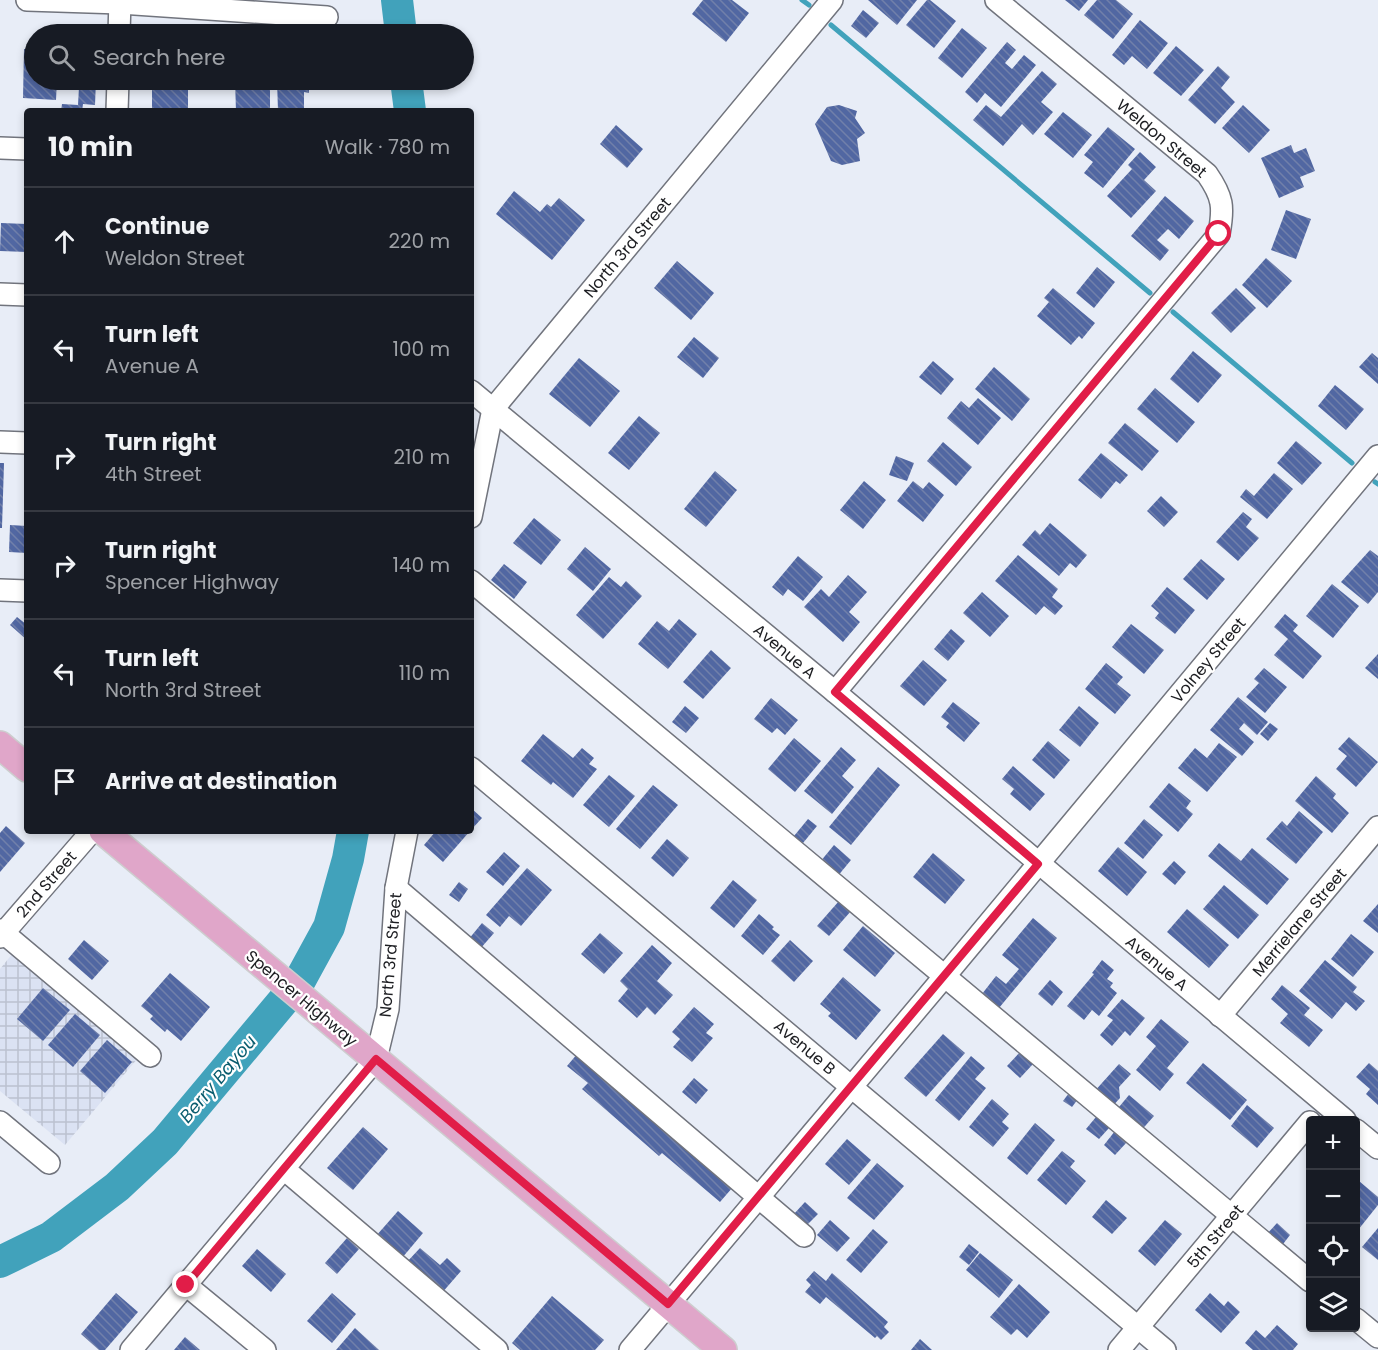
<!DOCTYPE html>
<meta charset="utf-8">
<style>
:root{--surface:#171b24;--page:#20242c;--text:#f1f3f6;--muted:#9ea1a6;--line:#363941}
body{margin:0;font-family:Poppins,sans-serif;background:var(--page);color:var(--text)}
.controls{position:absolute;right:18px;bottom:18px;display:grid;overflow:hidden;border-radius:6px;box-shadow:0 3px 9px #0003}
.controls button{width:54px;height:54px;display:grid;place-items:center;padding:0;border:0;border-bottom:2px solid var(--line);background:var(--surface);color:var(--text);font:30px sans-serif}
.stop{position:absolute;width:18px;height:18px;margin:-14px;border:4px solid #e11d48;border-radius:50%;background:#fff}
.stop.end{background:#e11d48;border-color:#fff;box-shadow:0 2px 6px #0008}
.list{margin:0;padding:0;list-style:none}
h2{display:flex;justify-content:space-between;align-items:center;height:78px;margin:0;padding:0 24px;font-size:26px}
h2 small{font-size:20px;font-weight:400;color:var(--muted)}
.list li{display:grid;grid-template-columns:39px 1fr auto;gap:18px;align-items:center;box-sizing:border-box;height:108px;padding:0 24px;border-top:2px solid var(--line)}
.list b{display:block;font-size:22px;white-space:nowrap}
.list p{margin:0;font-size:20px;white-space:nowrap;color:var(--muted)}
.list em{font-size:20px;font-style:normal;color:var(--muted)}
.icon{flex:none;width:33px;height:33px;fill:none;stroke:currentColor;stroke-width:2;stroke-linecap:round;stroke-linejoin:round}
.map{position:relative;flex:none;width:1378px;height:1350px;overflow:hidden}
.search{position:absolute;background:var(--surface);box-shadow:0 3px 9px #0003;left:24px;top:24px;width:450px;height:66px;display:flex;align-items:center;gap:15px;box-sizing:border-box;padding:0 21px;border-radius:33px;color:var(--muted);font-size:22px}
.panel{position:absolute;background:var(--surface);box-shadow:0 3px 9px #0003;left:24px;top:108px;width:450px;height:726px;border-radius:6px}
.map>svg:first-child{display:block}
.industrial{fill:url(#industrial-grid)}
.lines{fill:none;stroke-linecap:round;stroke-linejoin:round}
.stream{stroke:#41a2bb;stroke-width:5}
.river{stroke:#41a2bb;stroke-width:32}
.building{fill:url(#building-back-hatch)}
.minor-casing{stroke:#71747d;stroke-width:24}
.major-casing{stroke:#cdcdce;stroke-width:30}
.minor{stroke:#fff;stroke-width:21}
.major{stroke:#e0a6c9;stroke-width:27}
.route{stroke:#e11d48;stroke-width:8}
.labels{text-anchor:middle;stroke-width:4.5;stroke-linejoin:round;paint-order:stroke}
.street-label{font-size:16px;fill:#1c1d21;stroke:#fff}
.water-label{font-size:18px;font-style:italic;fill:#095c6e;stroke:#fff}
</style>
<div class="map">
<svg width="1378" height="1350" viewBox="0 0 1378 1350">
<defs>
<pattern id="industrial-grid" width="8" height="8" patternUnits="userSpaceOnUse" patternTransform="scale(1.5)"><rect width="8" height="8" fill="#dbe2f3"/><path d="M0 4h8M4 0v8" fill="none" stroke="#bbc1d0"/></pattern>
<pattern id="building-back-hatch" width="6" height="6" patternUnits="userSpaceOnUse" patternTransform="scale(1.5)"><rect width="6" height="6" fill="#5167a2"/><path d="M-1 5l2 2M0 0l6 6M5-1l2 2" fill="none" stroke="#7180aa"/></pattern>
</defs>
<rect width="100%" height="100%" fill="#e8edf7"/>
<path class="industrial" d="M13,953L138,1058L65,1145L0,1091V969Z"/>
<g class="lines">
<g class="stream">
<path d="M802,0L809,5"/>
<path d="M831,25L1150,293"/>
<path d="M1173,312L1352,463"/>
<path d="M1375,482L1378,484"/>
</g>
<g class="river">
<path d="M397,0L401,34"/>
<path d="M406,80L410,111"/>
<path d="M0,1262L51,1237L117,1187L165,1142L299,982L329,927L348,859L353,831"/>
</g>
</g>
<g class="building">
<path d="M703,0H732L749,13L726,42L692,14Z"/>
<path d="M868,0H917L897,25Z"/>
<path d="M927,0H930L956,21L934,48L906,25Z"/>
<path d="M1065,0H1088L1079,11Z"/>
<path d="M1097,0H1116L1133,14L1113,39L1084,15Z"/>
<path d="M863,10L879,23L866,38L851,26Z"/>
<path d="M1140,20L1168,43L1147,69L1132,56L1124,65L1112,55Z"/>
<path d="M962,28L987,48L962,78L938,58Z"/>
<path d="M1007,42L1016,50L1005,63L1012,69L1024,55L1036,65L1001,107L985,93L977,103L965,92Z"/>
<path d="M1176,46L1204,70L1181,96L1153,73Z"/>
<path d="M24,49L34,50V80H57L56,100L23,98Z"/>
<path d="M1218,66L1230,77L1221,88L1235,102L1215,124L1188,100Z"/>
<path d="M1042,71L1057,84L1041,102L1053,112L1033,135L1022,124L1003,146L973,120L986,105L1001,117Z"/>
<path d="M67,80H96L95,105L83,104L82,111H61L62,104L78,105L79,87L67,86Z"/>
<rect x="152" y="80" width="36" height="31"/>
<path d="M235,80H270V111H236Z"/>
<path d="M277,80H309V93L304,92V111H278Z"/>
<path d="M839,105L857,111L855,118L865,133L857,139L860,161L842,165L831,161L815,124L827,107Z"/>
<path d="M1243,105L1270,130L1249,153L1222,128Z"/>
<path d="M1063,112L1092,135L1073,158L1044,134Z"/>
<path d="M616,125L643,149L627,168L600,144Z"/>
<path d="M1108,127L1135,149L1103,188L1084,173L1093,162L1084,155Z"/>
<path d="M1291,145L1294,153L1306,148L1315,171L1300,177L1304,187L1279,198L1261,158Z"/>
<path d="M1140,152L1156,167L1144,180L1156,191L1131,218L1107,196L1132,169L1128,165Z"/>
<path d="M514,191L540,212L547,204L551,207L559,198L585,220L552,260L496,214Z"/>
<path d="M1165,196L1194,221L1179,239L1168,229L1157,240L1169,250L1160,261L1131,236Z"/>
<path d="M1286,210L1311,219L1296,259L1271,250Z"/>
<path d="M1,223L27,224V252L0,251Z"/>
<path d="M1266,258L1292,281L1267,308L1242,285Z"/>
<path d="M677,261L714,293L691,320L654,288Z"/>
<path d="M1097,267L1115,282L1094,308L1076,293Z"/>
<path d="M1053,288L1095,323L1082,339L1079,336L1071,345L1037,316L1049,302L1044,298Z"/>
<path d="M1236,288L1256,308L1231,333L1211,313Z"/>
<path d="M694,337L719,358L703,378L677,357Z"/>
<path d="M1193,351L1222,375L1198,403L1170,379Z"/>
<path d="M1372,353L1378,358V384L1359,367Z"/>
<path d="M579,358L620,391L590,427L549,394Z"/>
<path d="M933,361L954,379L941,395L919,377Z"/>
<path d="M994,367L1030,399L1012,421L975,389Z"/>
<path d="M1335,385L1364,409L1346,430L1318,406Z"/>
<path d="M1155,388L1195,422L1177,443L1137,409Z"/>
<path d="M978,398L1001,418L978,445L947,418L961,401L969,408Z"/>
<path d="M639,416L660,433L629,470L608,453Z"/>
<path d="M1125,423L1159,451L1142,471L1108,443Z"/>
<path d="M1296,441L1322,463L1302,485L1277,463Z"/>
<path d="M943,442L972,467L956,486L927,461Z"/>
<path d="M1101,453L1128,475L1120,484L1116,481L1101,499L1078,480Z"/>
<path d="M896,456L914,463L907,481L889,475Z"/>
<path d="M0,463H4L2,528H0Z"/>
<path d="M715,471L737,490L706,527L684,509Z"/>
<path d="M1274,473L1293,489L1267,519L1240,497L1246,489L1254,496Z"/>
<path d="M864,481L886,500L863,529L840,510Z"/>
<path d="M913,481L923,489L929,482L944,495L923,522L897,501Z"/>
<path d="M1161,496L1178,512L1164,527L1147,511Z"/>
<path d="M1243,512L1252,519L1246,527L1259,538L1238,561L1216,542Z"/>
<path d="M534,518L561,540L541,565L513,543Z"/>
<path d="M1050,523L1087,555L1076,568L1070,563L1059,576L1022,545L1035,530L1040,535Z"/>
<path d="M10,525L27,526V553L9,552Z"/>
<path d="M585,547L611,569L593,591L567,569Z"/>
<path d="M1370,550L1378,556V592L1368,604L1341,582Z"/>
<path d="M1018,555L1058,589L1052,597L1063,606L1055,615L1044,606L1036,615L995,581Z"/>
<path d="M798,556L823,577L803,601L788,589L783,596L772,587Z"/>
<path d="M1201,559L1225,579L1207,600L1183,579Z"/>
<path d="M504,564L527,582L514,599L491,580Z"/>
<path d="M848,575L867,592L849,612L860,622L843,642L804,607L821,589L829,597Z"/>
<path d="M609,577L621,587L626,581L642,596L603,639L576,615Z"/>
<path d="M1332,584L1359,606L1333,638L1306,616Z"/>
<path d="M1167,587L1195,610L1175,634L1155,618L1159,613L1151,606Z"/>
<path d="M982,592L1009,616L990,637L963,613Z"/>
<path d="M1285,614L1298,625L1293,631L1322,656L1303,679L1274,655L1288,639L1274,627Z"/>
<path d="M17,617L27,625V640L10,625Z"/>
<path d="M679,619L697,634L668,669L638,644L657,621L669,631Z"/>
<path d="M1131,624L1164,650L1144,674L1112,647Z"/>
<path d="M951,629L965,641L948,661L934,649Z"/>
<path d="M711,650L731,668L703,699L683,682Z"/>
<path d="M1378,654V679L1365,668Z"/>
<path d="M923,660L947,680L924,706L900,686Z"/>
<path d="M1106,663L1123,677L1117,684L1131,695L1115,714L1085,689Z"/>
<path d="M1264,668L1287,687L1265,713L1246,697L1259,683L1254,679Z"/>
<path d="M1238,697L1268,722L1257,735L1244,723L1239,729L1254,742L1242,756L1210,730Z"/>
<path d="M771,698L798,720L785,735L777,728L772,733L754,719Z"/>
<path d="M953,702L980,723L964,742L946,727L949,723L941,717Z"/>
<path d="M685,706L699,718L686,733L672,722Z"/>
<path d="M1079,706L1099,723L1080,747L1059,730Z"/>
<path d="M1270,723L1278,729L1268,741L1260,734Z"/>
<path d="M543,734L573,758L582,748L594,758L589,764L597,769L573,798L553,782L551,785L521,761Z"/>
<path d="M1349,737L1378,762L1356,787L1336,769L1347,756L1338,749Z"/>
<path d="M794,738L821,761L795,792L768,769Z"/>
<path d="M1048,741L1070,760L1054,779L1032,760Z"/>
<path d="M1219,743L1237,757L1207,792L1178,768L1195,748L1207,758Z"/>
<path d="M841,747L856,760L842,776L854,787L832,814L804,791Z"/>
<path d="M1013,766L1045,794L1030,811L1010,794L1014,789L1002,779Z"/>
<path d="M878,767L900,785L851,845L829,827Z"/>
<path d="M609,775L635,796L609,827L583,805Z"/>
<path d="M1316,776L1336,794L1333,798L1349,813L1332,833L1295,801Z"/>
<path d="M1169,783L1191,801L1186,808L1193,814L1178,832L1149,807Z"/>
<path d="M653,785L678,805L640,849L616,829Z"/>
<path d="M471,808L482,818L471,830Z"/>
<path d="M1299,811L1323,832L1296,864L1266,839L1282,821L1287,826Z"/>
<path d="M808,819L817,826L803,843L794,836Z"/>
<path d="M1144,819L1163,835L1143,859L1124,843Z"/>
<path d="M6,826L25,843L0,872V833Z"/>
<path d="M436,831H470L443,862L424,845Z"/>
<path d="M667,839L689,858L673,877L651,858Z"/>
<path d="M1219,843L1241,861L1252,848L1289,879L1267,905L1208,856Z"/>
<path d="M834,845L851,860L837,877L820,862Z"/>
<path d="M1118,847L1147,872L1127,896L1098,871Z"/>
<path d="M504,852L520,866L503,886L486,872Z"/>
<path d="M933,853L965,880L945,904L913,877Z"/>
<path d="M1174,861L1186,872L1175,885L1162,874Z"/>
<path d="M527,868L552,890L521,926L509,916L500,927L486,915Z"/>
<path d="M733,880L757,900L734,928L710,908Z"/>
<path d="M459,882L468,889L459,902L449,895Z"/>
<path d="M1224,885L1259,915L1238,939L1203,909Z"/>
<path d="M839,901L851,911L829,936L817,926Z"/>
<path d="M1378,904V933L1363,921Z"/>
<path d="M1187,909L1229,945L1209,968L1167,932Z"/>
<path d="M759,914L774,927L772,929L780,935L763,955L741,936Z"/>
<path d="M1033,918L1057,938L999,1008L982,994L996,976L1006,984L1019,969L1002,955Z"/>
<path d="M482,923L494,933L480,949L468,940Z"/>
<path d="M863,926L895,953L875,977L843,950Z"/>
<path d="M600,933L623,953L604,974L581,954Z"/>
<path d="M1351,934L1374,952L1353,977L1331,959Z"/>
<path d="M84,940L109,961L92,980L68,959Z"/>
<path d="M790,940L813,961L794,982L771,961Z"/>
<path d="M652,945L672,963L657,981L673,995L655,1015L647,1007L637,1018L618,1001L628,989L620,981Z"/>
<path d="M1102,960L1114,970L1107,979L1113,983L1110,987L1117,993L1099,1016L1092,1010L1084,1020L1067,1006L1094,974L1092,973Z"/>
<path d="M1325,960L1357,987L1353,992L1365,1001L1356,1011L1346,1002L1332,1019L1299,991Z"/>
<path d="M170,973L210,1007L181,1041L167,1029L165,1032L150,1019L153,1016L141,1006Z"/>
<path d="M843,977L881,1010L856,1040L828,1016L831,1013L820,1004Z"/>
<path d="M1050,980L1063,992L1052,1006L1038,994Z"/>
<path d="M1282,985L1310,1008L1304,1015L1323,1030L1309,1047L1280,1023L1288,1014L1271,999Z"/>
<path d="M43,988L70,1010L43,1041L17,1019Z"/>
<path d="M1122,999L1145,1018L1130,1036L1125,1031L1112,1046L1100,1035L1113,1020L1107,1016Z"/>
<path d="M694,1007L714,1024L706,1033L713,1038L692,1062L673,1047L680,1039L672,1032Z"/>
<path d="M75,1014L100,1035L73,1067L48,1045Z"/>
<path d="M1161,1019L1189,1042L1167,1068L1174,1074L1160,1091L1136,1070L1156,1046L1146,1037Z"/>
<path d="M943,1034L965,1053L926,1097L904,1078Z"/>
<path d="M107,1040L132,1062L105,1093L80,1071Z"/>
<path d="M1020,1052L1033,1064L1020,1078L1007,1066Z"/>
<path d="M578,1053L733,1187L720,1202L662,1153L659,1156L582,1089L588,1083L567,1066Z"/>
<path d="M971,1056L985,1068L975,1079L986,1088L959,1121L935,1100Z"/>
<path d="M1203,1063L1247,1100L1230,1120L1186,1083Z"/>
<path d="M1369,1063L1378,1071V1105L1366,1094L1370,1089L1356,1077Z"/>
<path d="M1119,1064L1131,1074L1119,1087L1120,1098L1110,1109L1093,1093Z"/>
<path d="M694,1078L708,1090L696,1104L682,1092Z"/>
<path d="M1069,1093L1078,1099L1072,1107L1063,1101Z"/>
<path d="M1129,1095L1154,1116L1138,1134L1114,1113Z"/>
<path d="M992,1099L1009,1114L1002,1122L1009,1128L993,1147L969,1127Z"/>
<path d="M1247,1105L1274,1128L1257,1148L1231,1126Z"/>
<path d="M1096,1117L1109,1128L1099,1139L1086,1129Z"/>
<path d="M1035,1123L1055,1140L1027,1175L1007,1158Z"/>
<path d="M363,1127L388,1149L353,1190L327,1168Z"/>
<path d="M1115,1131L1127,1142L1115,1155L1104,1145Z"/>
<path d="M847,1139L871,1160L849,1185L825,1164Z"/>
<path d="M1062,1151L1075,1161L1070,1167L1086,1181L1066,1205L1037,1180Z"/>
<path d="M877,1163L904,1186L874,1220L847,1198Z"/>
<path d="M1359,1181L1378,1197V1205L1358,1230L1356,1228V1185Z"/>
<path d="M1106,1200L1127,1218L1112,1234L1092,1217Z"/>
<path d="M805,1202L818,1214L806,1226L793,1215Z"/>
<path d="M398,1211L423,1233L402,1258L376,1236Z"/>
<path d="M830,1220L850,1238L837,1252L817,1235Z"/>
<path d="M1165,1220L1182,1234L1155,1266L1138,1251Z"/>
<path d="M1277,1223L1290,1235L1280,1248L1266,1235Z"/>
<path d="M1378,1228V1260L1362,1247Z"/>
<path d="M873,1229L888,1242L861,1273L846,1260Z"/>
<path d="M347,1238L359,1249L337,1274L325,1263Z"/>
<path d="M969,1244L979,1252L969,1265L959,1257Z"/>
<path d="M420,1248L440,1265L447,1258L461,1271L441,1294L406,1263Z"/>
<path d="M257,1249L286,1274L271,1292L242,1266Z"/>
<path d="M980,1253L1013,1280L999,1298L966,1270Z"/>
<path d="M814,1271L826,1281L832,1273L888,1322L884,1327L889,1332L881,1340L877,1336L875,1338L826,1297L820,1304L805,1292L811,1285L806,1280Z"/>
<path d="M1019,1284L1050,1312L1027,1338L1017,1329L1011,1335L990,1317Z"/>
<path d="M116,1293L138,1312L105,1350H99L81,1334Z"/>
<path d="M332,1293L356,1314L332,1343L307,1321Z"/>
<path d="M1210,1293L1224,1306L1228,1301L1240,1312L1221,1333L1195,1310Z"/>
<path d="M552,1296L604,1340L595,1350H520L512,1343Z"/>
<path d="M1277,1325L1298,1344L1293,1350H1253L1245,1343L1256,1330L1265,1338Z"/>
<path d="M355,1328L379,1350H336Z"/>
<path d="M185,1337L200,1350H174Z"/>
<path d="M920,1339L932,1350H911Z"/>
</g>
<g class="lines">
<defs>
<g id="minor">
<path d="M27,0L120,3L327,17"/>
<path d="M119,34L120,0"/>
<path d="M117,111L118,80"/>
<path d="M0,148L27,149"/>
<path d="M0,294L27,295"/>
<path d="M471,391L835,692L1345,1120"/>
<path d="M0,442L27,443"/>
<path d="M471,517L493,409L832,0"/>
<path d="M471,581L1310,1281"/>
<path d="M0,590L27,591"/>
<path d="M835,692L1219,234C1224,207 1223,197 1207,174L996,0"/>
<path d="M471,768L1165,1350"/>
<path d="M396,888L804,1236"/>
<path d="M0,930L150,1056"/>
<path d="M0,937L92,831"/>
<path d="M1220,1016L1378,827"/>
<path d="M0,1122L49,1163"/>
<path d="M1356,1130L1378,1148"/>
<path d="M284,1169L497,1350"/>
<path d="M186,1285L265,1350"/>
<path d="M1356,1319L1378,1337"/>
<path d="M131,1350L376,1059L388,1009L396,888L407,831"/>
<path d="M630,1350L944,977L1378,456"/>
<path d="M1119,1350L1310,1122"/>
</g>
<g id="major">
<path d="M0,745L27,768"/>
<path d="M103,831L723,1350"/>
</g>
</defs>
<use href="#minor" class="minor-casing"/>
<use href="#major" class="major-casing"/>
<use href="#minor" class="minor"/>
<use href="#major" class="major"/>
</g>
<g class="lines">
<path class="route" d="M186,1285L376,1059L668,1304L1038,864L835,692L1219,234"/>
</g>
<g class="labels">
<g class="street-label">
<text transform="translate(1162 138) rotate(40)" y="6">Weldon Street</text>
<text transform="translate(627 247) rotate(-50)" y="6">North 3rd Street</text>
<text transform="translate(785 651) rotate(40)" y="6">Avenue A</text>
<text transform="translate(1208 660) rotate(-50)" y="6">Volney Street</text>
<text transform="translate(46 884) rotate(-49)" y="6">2nd Street</text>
<text transform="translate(1299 922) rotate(-50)" y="6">Merrielane Street</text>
<text transform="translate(390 955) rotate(-85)" y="6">North 3rd Street</text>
<text transform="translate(1157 963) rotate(40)" y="6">Avenue A</text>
<text transform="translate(302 998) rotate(40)" y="6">Spencer Highway</text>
<text transform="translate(805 1047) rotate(40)" y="6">Avenue B</text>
<text transform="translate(1215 1236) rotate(-50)" y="6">5th Street</text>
</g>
<g class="water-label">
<text transform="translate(218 1079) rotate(-50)" y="6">Berry Bayou</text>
</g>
</g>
</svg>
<div class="controls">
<button>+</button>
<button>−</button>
<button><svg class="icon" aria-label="locate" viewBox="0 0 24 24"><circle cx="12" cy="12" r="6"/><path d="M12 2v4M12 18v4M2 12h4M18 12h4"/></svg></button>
<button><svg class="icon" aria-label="layers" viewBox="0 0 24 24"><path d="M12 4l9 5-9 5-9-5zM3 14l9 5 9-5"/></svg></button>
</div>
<div class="stop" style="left:1219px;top:234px"></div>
<div class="stop end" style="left:186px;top:1285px"></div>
<div class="search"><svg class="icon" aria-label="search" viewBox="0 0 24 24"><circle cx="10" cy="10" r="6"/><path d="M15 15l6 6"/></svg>Search here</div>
<section class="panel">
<h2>10 min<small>Walk · 780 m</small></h2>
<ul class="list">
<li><svg class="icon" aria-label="ahead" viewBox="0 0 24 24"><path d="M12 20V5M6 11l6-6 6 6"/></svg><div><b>Continue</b><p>Weldon Street</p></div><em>220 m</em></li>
<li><svg class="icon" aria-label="left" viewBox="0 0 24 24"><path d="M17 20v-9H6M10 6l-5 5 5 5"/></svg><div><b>Turn left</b><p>Avenue A</p></div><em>100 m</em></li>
<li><svg class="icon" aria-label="right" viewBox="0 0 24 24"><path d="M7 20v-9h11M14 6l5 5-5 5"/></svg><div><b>Turn right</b><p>4th Street</p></div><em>210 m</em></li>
<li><svg class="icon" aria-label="right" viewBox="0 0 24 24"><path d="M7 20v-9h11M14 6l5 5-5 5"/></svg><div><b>Turn right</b><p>Spencer Highway</p></div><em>140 m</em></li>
<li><svg class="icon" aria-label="left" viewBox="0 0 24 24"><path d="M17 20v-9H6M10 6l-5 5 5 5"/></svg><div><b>Turn left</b><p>North 3rd Street</p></div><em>110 m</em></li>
<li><svg class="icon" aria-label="arrive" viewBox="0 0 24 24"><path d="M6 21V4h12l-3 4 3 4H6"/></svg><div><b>Arrive at destination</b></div></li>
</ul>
</section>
</div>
